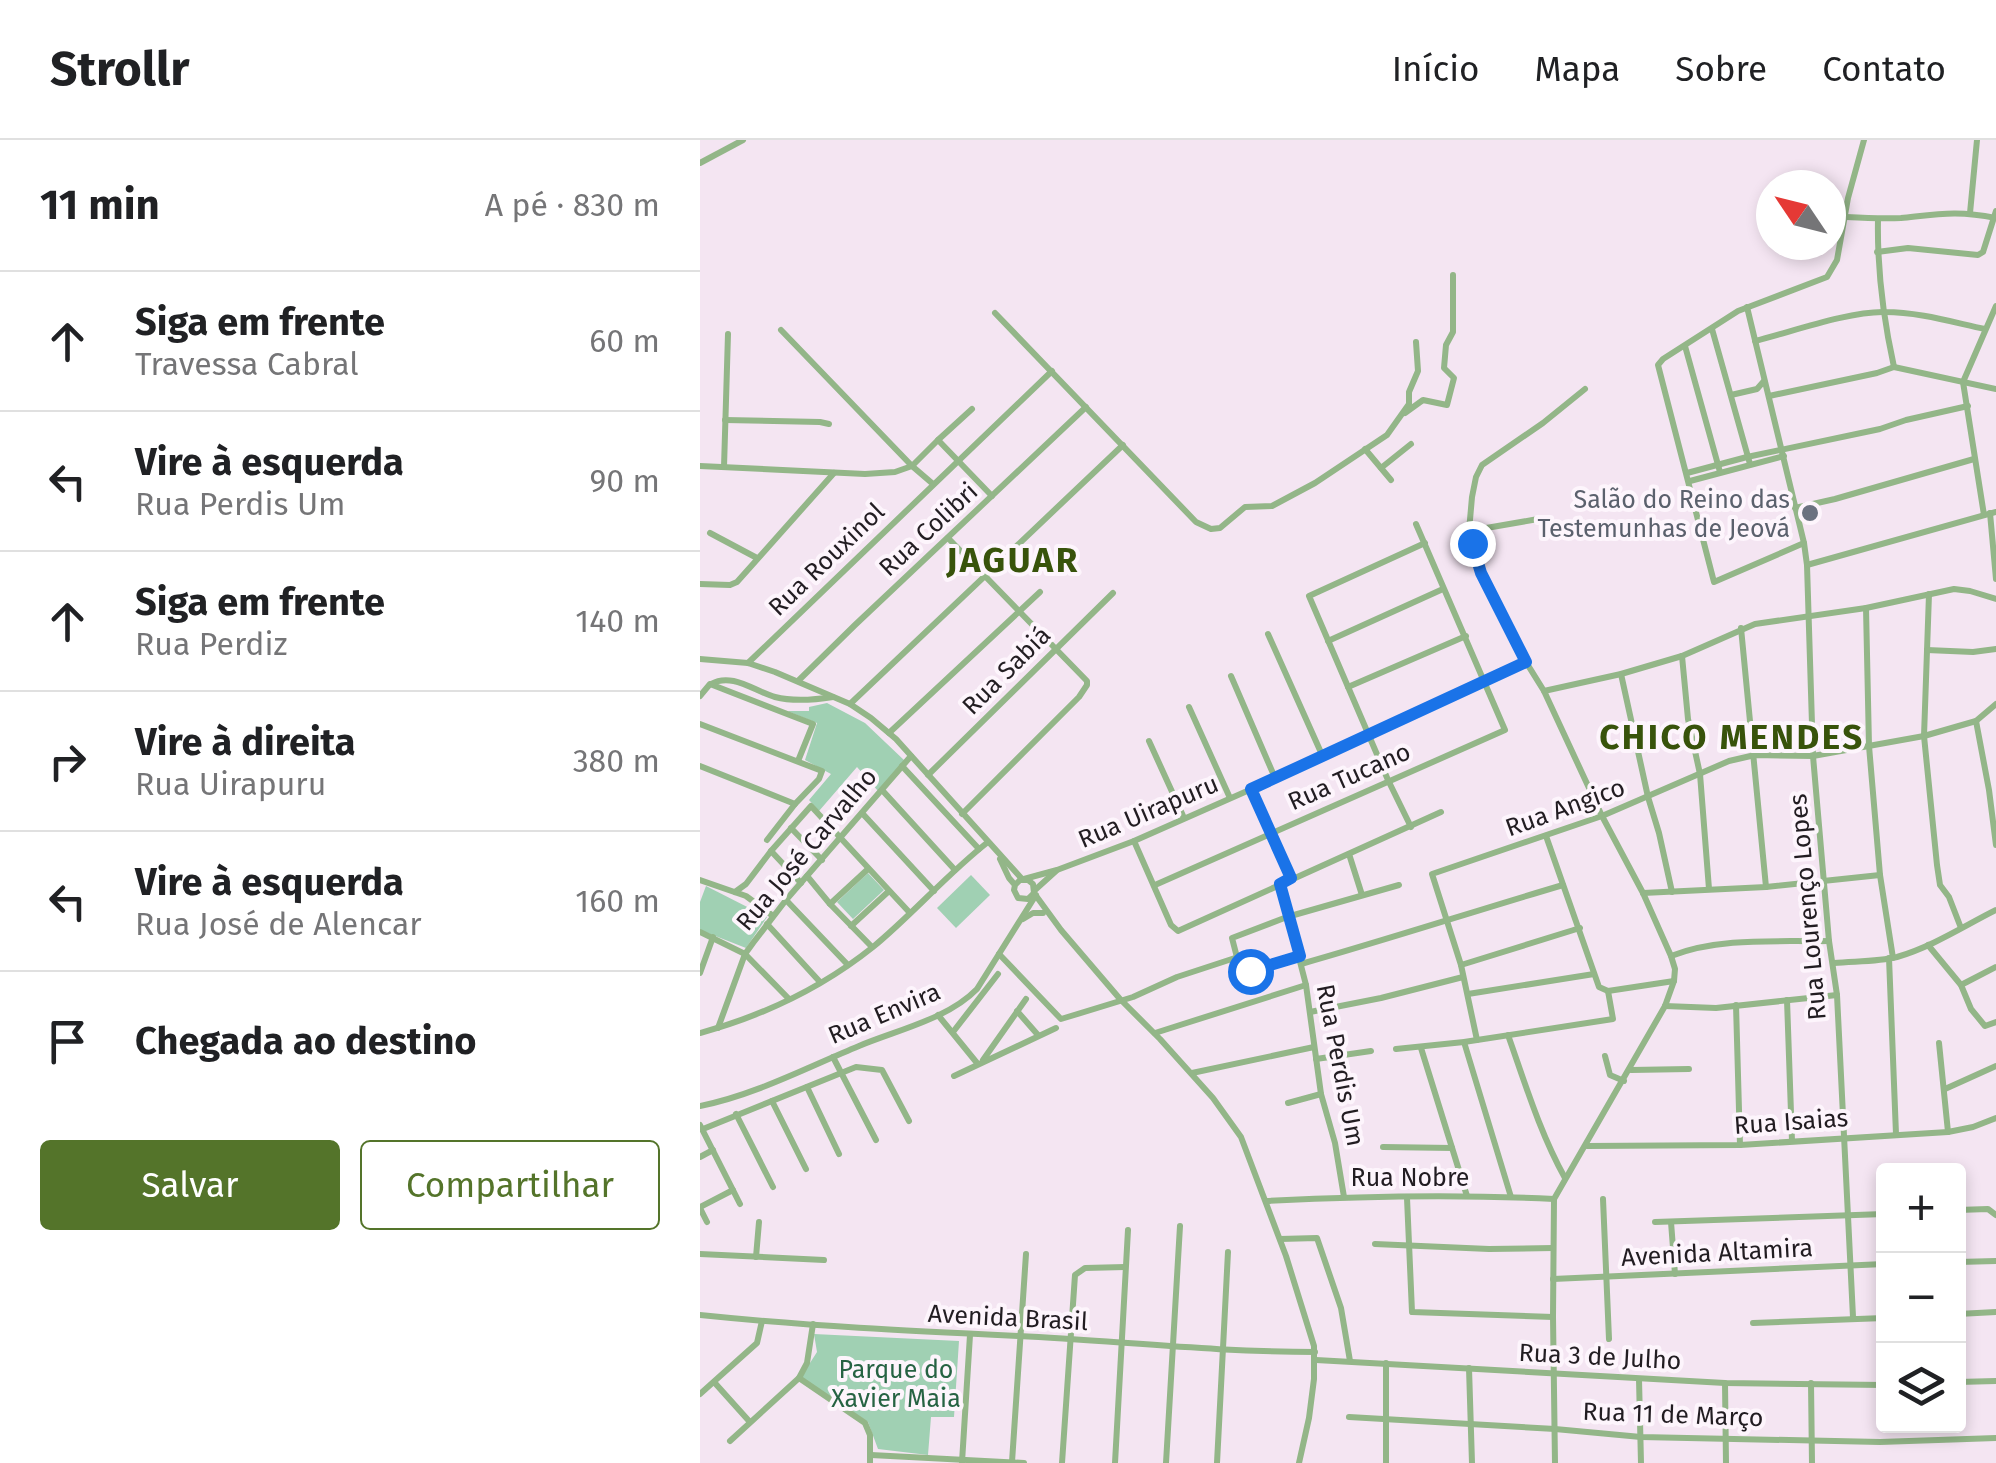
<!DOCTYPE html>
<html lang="pt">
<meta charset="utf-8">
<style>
:root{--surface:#fff;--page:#f6f6f6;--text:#202124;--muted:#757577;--line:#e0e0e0;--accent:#54742a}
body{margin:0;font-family:"Fira Sans",sans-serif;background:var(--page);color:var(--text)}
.controls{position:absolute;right:30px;bottom:30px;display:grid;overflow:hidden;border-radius:10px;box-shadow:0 5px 15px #0003}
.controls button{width:90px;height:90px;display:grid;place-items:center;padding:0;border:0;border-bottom:2px solid var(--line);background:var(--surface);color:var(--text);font:50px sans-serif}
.compass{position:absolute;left:1056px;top:30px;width:90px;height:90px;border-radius:50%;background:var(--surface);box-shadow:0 5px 15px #0003;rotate:305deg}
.stop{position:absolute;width:30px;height:30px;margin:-22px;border:8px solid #1a73e8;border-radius:50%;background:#fff}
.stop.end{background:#1a73e8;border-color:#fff;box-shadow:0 2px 10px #0008}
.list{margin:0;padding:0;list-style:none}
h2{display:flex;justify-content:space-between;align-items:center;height:130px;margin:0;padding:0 40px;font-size:42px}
h2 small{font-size:32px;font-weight:400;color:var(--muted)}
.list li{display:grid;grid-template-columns:65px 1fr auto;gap:30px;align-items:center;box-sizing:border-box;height:140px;padding:0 40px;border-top:2px solid var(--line)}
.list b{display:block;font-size:38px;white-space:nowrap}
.list p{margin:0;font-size:32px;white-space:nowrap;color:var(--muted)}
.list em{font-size:32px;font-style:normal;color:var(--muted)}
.actions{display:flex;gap:20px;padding:30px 40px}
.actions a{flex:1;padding:22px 0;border:2px solid var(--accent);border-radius:10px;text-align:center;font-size:35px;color:var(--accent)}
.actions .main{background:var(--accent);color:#fff}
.icon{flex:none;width:55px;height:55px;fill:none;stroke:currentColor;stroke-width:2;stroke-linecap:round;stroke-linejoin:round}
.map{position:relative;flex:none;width:1296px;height:1323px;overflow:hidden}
header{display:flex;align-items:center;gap:60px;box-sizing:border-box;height:140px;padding:0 50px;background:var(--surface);border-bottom:2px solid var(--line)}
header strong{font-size:48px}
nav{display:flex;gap:55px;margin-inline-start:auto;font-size:35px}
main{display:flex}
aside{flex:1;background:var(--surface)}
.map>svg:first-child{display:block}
.green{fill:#a0d0b3}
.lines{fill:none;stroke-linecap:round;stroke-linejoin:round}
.minor{stroke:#93b688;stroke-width:6}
.route{stroke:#1a73e8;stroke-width:12}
.worship-dot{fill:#6b7280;stroke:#fdf5fc;stroke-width:4}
.labels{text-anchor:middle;stroke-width:8;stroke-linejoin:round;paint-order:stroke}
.worship-label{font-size:25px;fill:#5b616d;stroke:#fdf5fc;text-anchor:end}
.street-label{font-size:25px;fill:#221d22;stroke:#fdf5fc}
.park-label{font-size:25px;fill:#266343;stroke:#fdf5fc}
.district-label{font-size:35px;font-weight:bold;letter-spacing:2.5px;fill:#38530b;stroke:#fdf5fc}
</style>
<header>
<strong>Strollr</strong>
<nav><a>Início</a><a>Mapa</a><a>Sobre</a><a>Contato</a></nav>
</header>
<main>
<aside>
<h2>11 min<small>A pé · 830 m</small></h2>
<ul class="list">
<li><svg class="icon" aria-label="ahead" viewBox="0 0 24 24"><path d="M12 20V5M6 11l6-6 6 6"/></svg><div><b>Siga em frente</b><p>Travessa Cabral</p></div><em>60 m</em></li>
<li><svg class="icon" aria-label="left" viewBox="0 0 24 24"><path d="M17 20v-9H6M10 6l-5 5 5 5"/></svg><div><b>Vire à esquerda</b><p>Rua Perdis Um</p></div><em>90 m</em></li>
<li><svg class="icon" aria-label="ahead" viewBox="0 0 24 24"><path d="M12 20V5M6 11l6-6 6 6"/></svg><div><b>Siga em frente</b><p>Rua Perdiz</p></div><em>140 m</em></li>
<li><svg class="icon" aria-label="right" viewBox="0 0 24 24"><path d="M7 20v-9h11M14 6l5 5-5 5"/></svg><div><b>Vire à direita</b><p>Rua Uirapuru</p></div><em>380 m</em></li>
<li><svg class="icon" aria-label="left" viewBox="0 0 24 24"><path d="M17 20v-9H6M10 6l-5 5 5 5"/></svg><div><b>Vire à esquerda</b><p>Rua José de Alencar</p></div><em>160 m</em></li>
<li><svg class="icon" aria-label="arrive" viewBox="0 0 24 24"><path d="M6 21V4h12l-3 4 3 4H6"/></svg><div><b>Chegada ao destino</b></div></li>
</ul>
<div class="actions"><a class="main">Salvar</a><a>Compartilhar</a></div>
</aside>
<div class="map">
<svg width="1296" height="1323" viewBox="0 0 1296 1323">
<rect width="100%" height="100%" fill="#f4e5f2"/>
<g class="green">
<path d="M127,563L165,583L205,621L178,651L157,627L119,671L109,660L131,634L105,620L117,583L87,571H109V567Z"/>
<path d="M168,733L184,750L153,779L137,762Z"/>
<path d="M271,735L290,755L256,788L237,768Z"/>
<path d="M6,746L67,777L46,808L0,790V762Z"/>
<path d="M114,1194L259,1201L254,1277H231L228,1315L178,1309L168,1282L101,1237L117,1212Z"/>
</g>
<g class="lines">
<g class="minor">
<path d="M0,23L43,0"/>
<path d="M1270,73L1277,0"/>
<path d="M1146,77C1164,78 1183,79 1201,78C1239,74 1258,70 1296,78"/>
<path d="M1178,79C1177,130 1183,177 1194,227"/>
<path d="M1177,112L1208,108L1278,115L1283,112L1296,71"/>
<path d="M1047,167L1104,403L1107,425L1113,616L1129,801L1137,855L1153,1177"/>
<path d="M295,173L496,382L511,389L520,388L545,367L572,366L615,343L687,295L709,264V252L718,231L716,202"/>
<path d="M1012,189L1050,324"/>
<path d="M81,190L212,326L233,344"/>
<path d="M1055,201C1091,192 1150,171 1185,172C1218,172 1252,182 1285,189"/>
<path d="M985,206L1020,332"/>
<path d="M1031,255L1057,249L1064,241"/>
<path d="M1069,256L1177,233L1194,227L1296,249"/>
<path d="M705,273L723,260L747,265L754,238L744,228L746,205L753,192V135"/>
<path d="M25,280L120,282L129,284"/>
<path d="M238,300L272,269"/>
<path d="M665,309L691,340"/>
<path d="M0,326L165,334L195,332L212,326L238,300L292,356"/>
<path d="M24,327L28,194"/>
<path d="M681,328L711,304"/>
<path d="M987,333L1047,317L1180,289L1206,280L1268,266"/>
<path d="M990,341L1084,316"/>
<path d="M1095,368L1135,359L1274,319"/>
<path d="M1290,373L1296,439"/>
<path d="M1284,375L1263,242L1296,166"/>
<path d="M769,391L838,379"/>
<path d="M10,393L57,418"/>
<path d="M248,398L387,541V545L379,557L262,674"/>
<path d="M1104,403L1014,442L958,225L963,219L1038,171L1127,137L1137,120L1148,58L1164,0"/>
<path d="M1107,425L1296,372"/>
<path d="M0,444L30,445L37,442L134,333"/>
<path d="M1229,454L1224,596L1237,725L1240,745L1249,757L1261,788"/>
<path d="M1166,468L1169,606L1180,735L1193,818"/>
<path d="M1041,488L1066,747"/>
<path d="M568,494L623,617"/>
<path d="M628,501L743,449"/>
<path d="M1227,510L1273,512L1296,509"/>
<path d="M982,516L988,579L1000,634L1009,749"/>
<path d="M0,519L48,523L75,532L150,564L171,578L196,599L322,739"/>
<path d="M48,523L352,231"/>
<path d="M921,534L948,657L959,693L972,752"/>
<path d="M531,536L575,638"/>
<path d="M98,541L155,485L386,267"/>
<path d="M11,544C32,532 54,551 75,557C94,562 114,560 133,557"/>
<path d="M648,547L766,496"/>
<path d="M844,551L921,534L982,516L1055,484L1166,468L1254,449L1270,451L1296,459"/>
<path d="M0,556L10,544L113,584L98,621"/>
<path d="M150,564L423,305"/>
<path d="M489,567L530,658"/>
<path d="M1276,581L1289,650L1296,705"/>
<path d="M0,584L122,631L119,639L95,664L67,700"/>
<path d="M189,593L340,452"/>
<path d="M449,601L484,678"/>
<path d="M0,626L95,664"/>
<path d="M202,626L279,709"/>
<path d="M228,635L413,453"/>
<path d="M551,649L591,738"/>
<path d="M182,650L255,730"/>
<path d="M162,673L234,751"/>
<path d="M711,687L688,640L609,456L725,403"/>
<path d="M91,688L122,720"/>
<path d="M846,696L899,847L908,851"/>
<path d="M434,701L471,785L478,791L741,672"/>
<path d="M71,711L101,743"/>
<path d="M649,714L662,755"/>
<path d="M300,719L309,738L315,745L314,750L318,758L328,759L334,753L333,744L328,740H320L315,745"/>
<path d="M107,736L130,764L172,807"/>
<path d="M324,739L357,730L434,701L588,633L826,522"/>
<path d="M0,740L46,756L73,776"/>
<path d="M580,744L606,845L621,954L635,1003L644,1057"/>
<path d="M455,745L805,590L716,384"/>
<path d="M335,750L356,731"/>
<path d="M35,752L46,744L71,711L111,666L210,773"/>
<path d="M334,753L361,790L420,859L460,899L513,958L541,997L586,1116L614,1206V1239L609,1278L599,1323"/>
<path d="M943,753L1066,747L1180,735"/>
<path d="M86,760L147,824"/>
<path d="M130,764L168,729"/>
<path d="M323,779L333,773H343"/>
<path d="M67,784L120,842"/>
<path d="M151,786L189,751"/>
<path d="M0,792L45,814L89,859"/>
<path d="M1228,805L1261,845L1271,869L1285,886L1296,882"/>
<path d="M299,814L361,879L433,857L477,837L538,817"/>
<path d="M599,816L544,831L540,829L532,798L587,777L699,745"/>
<path d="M971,816C1020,797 1077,802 1129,801"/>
<path d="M1189,818L1196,994"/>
<path d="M1134,823C1154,821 1177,822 1197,817C1232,807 1264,786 1296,770"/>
<path d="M601,824C689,799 775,771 863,745"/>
<path d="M761,825L880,788"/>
<path d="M0,833L13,797"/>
<path d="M1261,845L1296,827"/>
<path d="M908,851L974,841"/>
<path d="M768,854L894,834"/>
<path d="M1087,860L1092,1001"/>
<path d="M1036,865L1040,1005"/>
<path d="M965,866L1016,868L1137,855"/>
<path d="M317,871L338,895"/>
<path d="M610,872L681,858L763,837"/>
<path d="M238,875L277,923"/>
<path d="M18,888L45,814L53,803L86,760L211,616"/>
<path d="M253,892L298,834"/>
<path d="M0,893C62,876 123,847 173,807C213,774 247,734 288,702"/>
<path d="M455,893L606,845"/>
<path d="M808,895C825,943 840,993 865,1038"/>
<path d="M777,900L761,825L732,734L902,676L1029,621L1055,615L1113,616L1224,596L1276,581L1296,564"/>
<path d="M764,902L811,1057"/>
<path d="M1239,903L1248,992"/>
<path d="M721,908L767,1056"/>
<path d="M696,909L764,902L913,879L908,851"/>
<path d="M905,916L910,935L924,941"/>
<path d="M133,917L176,1000"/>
<path d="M616,919L671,911"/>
<path d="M283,920L326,859"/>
<path d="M931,930L989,929"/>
<path d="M492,933L614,907"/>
<path d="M254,936L356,888"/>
<path d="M107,947L139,1014"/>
<path d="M1245,949L1296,926"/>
<path d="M72,961L106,1029"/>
<path d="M588,963L621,954"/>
<path d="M0,966C55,955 108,927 159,906C197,890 248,879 277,849L336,755"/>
<path d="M36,974L73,1047"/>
<path d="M0,985L40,1064"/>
<path d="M3,989L156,927L182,930L209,981"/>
<path d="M887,1006L1040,1005L1248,992L1273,987L1296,978"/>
<path d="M683,1007L752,1008"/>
<path d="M0,1017L13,1010"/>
<path d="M707,1058L712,1172L853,1177"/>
<path d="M903,1059L909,1199"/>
<path d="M566,1061C662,1056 759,1054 854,1059"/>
<path d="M0,1067L33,1050"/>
<path d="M0,1068L7,1082"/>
<path d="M1258,1070L1288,1069L1296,1075"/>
<path d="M955,1082L1184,1074"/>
<path d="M971,1082L975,1134"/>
<path d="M580,1099L617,1098L641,1168L650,1221"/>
<path d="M675,1104L789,1109L853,1108"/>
<path d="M0,1114L124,1120"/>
<path d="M56,1117L59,1082"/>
<path d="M1258,1122L1296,1121"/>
<path d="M853,1139L1184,1124"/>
<path d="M1258,1174L1296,1172"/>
<path d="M0,1175C106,1186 212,1191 319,1196C418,1201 516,1212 615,1212"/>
<path d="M1053,1183L1184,1178"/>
<path d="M616,1220L1025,1243L1184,1245"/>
<path d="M686,1223V1323"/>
<path d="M769,1228L772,1323"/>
<path d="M99,1238L165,1283L170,1295V1323"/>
<path d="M939,1239L941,1323"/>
<path d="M14,1242L49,1281"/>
<path d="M1258,1242L1296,1241"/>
<path d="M1025,1243L1026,1323"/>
<path d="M1111,1243L1112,1323"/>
<path d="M0,1254L57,1203L62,1181"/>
<path d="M649,1277L855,1289L941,1297L1180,1302L1296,1298"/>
<path d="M30,1301L99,1238L107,1223L113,1184"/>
<path d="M171,1315L324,1323"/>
<path d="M262,1322L270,1195"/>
<path d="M312,1322L326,1114"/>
<path d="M362,1323L375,1135L385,1128L425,1127"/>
<path d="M415,1323L428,1090"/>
<path d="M466,1323L480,1086"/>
<path d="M517,1323L528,1112"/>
<path d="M855,1323L853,1177L854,1059L965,866L974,841L975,829L971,816L943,753L902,676L844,551L826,522L781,433L769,391L772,357L776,337L782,325L843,283L885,249"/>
</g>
</g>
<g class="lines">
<path class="route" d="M550,831L600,816L580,744L591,738L551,649L826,522L781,433L772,403"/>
</g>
<circle class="worship-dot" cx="1110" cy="373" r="10"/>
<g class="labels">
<g class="worship-label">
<text x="1090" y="368">Salão do Reino das<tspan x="1090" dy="29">Testemunhas de Jeová</tspan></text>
</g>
<g class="street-label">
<text transform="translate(228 389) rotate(-43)" y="9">Rua Colibri</text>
<text transform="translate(126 419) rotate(-44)" y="9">Rua Rouxinol</text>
<text transform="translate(306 530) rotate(-45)" y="9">Rua Sabiá</text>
<text transform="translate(649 636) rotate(-24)" y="9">Rua Tucano</text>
<text transform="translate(865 667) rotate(-20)" y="9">Rua Angico</text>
<text transform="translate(448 671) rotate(-23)" y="9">Rua Uirapuru</text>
<text transform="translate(106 709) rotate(-50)" y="9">Rua José Carvalho</text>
<text transform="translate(1107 767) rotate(-95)" y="9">Rua Lourenço Lopes</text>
<text transform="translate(184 873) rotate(-23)" y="9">Rua Envira</text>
<text transform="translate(641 925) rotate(79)" y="9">Rua Perdis Um</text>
<text transform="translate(1091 981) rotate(-4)" y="9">Rua Isaias</text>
<text x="710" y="1046">Rua Nobre</text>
<text transform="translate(1017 1112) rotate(-3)" y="9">Avenida Altamira</text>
<text transform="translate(308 1177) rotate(3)" y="9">Avenida Brasil</text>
<text transform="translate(900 1216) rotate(3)" y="9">Rua 3 de Julho</text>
<text transform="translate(973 1274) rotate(2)" y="9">Rua 11 de Março</text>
</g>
<g class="park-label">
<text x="196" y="1238">Parque do<tspan x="196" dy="29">Xavier Maia</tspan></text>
</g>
<g class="district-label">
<text x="313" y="432">JAGUAR</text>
<text x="1032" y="609">CHICO MENDES</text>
</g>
</g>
</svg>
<div class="controls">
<button>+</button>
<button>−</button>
<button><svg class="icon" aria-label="layers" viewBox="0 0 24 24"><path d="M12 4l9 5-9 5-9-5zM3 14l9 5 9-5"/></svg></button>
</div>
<svg class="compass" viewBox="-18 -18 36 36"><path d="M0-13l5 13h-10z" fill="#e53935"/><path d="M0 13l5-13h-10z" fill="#757577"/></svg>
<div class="stop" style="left:550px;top:831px"></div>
<div class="stop end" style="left:772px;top:403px"></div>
</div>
</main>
